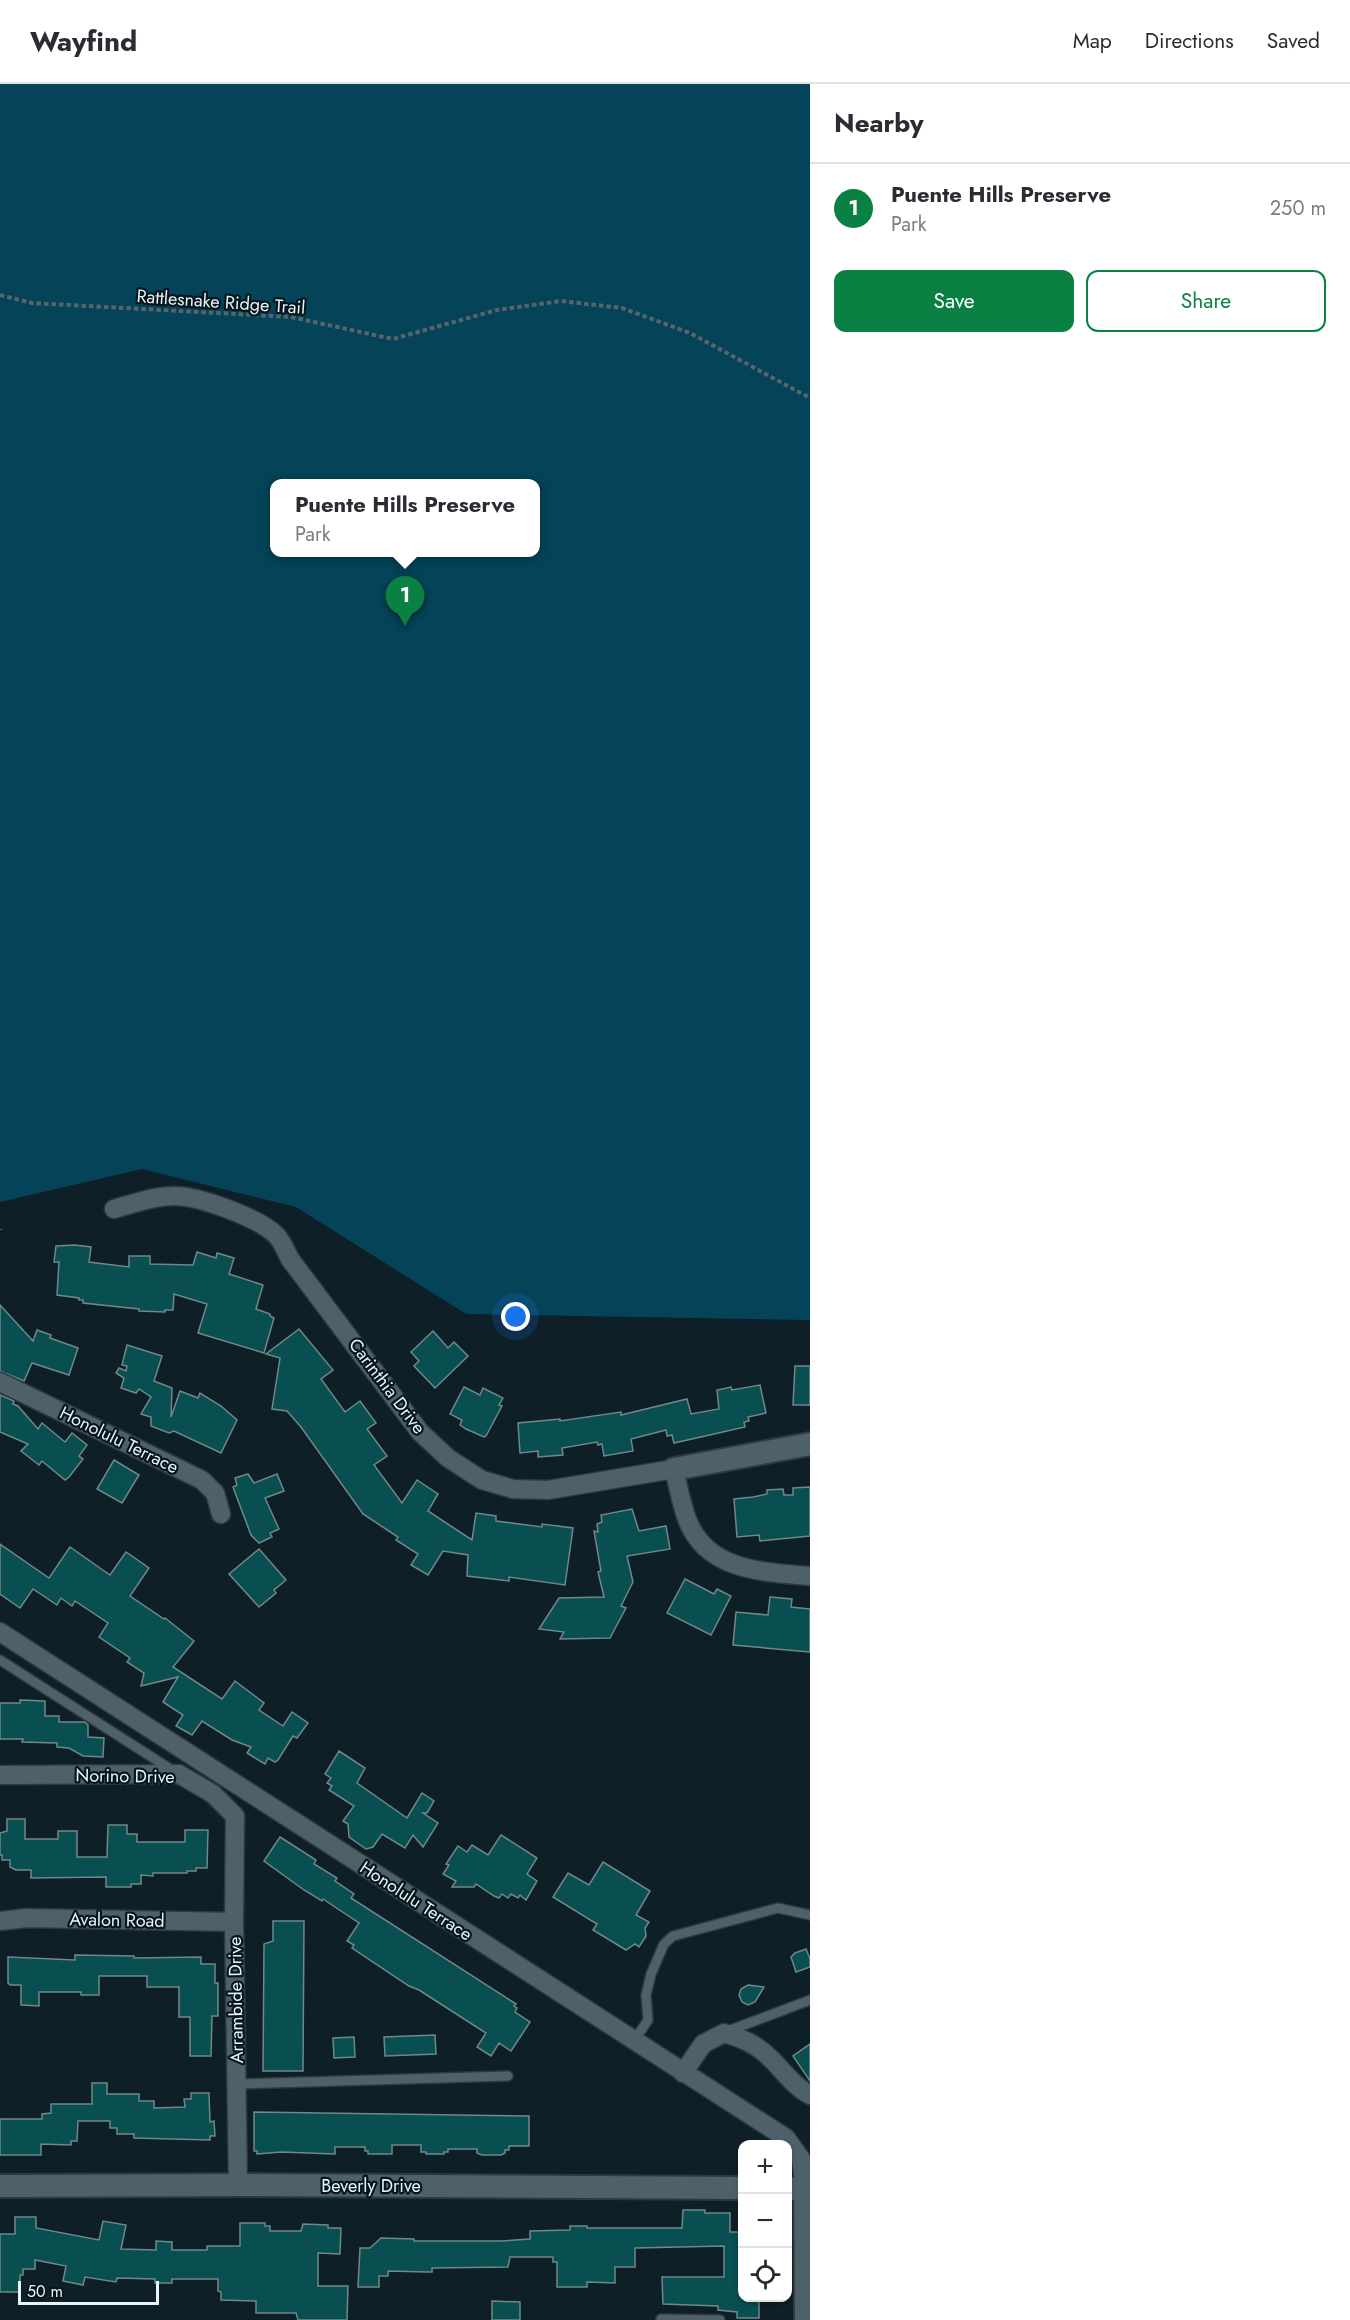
<!DOCTYPE html>
<meta charset="utf-8">
<style>
:root{--surface:#fff;--page:#f7f7f7;--text:#2b2b33;--muted:#7c7c81;--line:#e1e1e2;--accent:#0b8043}
body{margin:0;font-family:Jost,sans-serif;background:var(--page);color:var(--text)}
.controls{position:absolute;right:18px;bottom:18px;display:grid;overflow:hidden;border-radius:12px;box-shadow:0 2px 4px #0004}
.controls button{width:54px;height:54px;display:grid;place-items:center;padding:0;border:0;border-bottom:2px solid var(--line);background:var(--surface);color:var(--text);font:30px sans-serif}
.scale{position:absolute;left:18px;bottom:15px;width:141px;box-sizing:border-box;padding-left:6px;border:3px solid #e9f4f9;border-top:0;font-size:16px;line-height:21px;white-space:nowrap;color:#e9f4f9;-webkit-text-stroke:4px #05161d;paint-order:stroke}
.you{position:absolute;left:516px;top:1233px;width:21px;height:21px;margin:-15px;border:4px solid #fff;border-radius:50%;background:#1a73e8;box-shadow:0 0 0 9px #1a73e833}
.badge{display:grid;place-items:center;width:39px;height:39px;border-radius:50%;background:var(--accent);color:#fff;font-size:20px;font-weight:700}
.pin{position:absolute;translate:-50% -50px;filter:drop-shadow(0 2px 3px #0008)}
.pin::after{content:'';position:absolute;top:32px;width:21px;height:18px;background:inherit;clip-path:polygon(0 0,100% 0,50% 100%)}
.popup{position:absolute;left:270px;top:395px;width:270px;height:78px;box-sizing:border-box;display:grid;place-content:center;border-radius:12px;background:var(--surface);filter:drop-shadow(0 2px 4px #0005);font-size:20px;white-space:nowrap;color:var(--muted)}
.popup b{font-size:22px;color:var(--text)}
.popup::after{content:'';position:absolute;left:50%;top:100%;margin-left:-12px;border:12px solid transparent;border-top-color:var(--surface)}
.list{margin:0;padding:0;list-style:none}
h2{display:flex;justify-content:space-between;align-items:center;height:78px;margin:0;padding:0 24px;font-size:26px}
h2 small{font-size:20px;font-weight:400;color:var(--muted)}
.list li{display:grid;grid-template-columns:39px 1fr auto;gap:18px;align-items:center;box-sizing:border-box;height:90px;padding:0 24px;border-top:2px solid var(--line)}
.list b{display:block;font-size:22px;white-space:nowrap}
.list p{margin:0;font-size:20px;white-space:nowrap;color:var(--muted)}
.list em{font-size:20px;font-style:normal;color:var(--muted)}
.actions{display:flex;gap:12px;padding:18px 24px}
.actions a{flex:1;padding:14px 0;border:2px solid var(--accent);border-radius:12px;text-align:center;font-size:21px;color:var(--accent)}
.actions .main{background:var(--accent);color:#fff}
.icon{flex:none;width:33px;height:33px;fill:none;stroke:currentColor;stroke-width:2;stroke-linecap:round;stroke-linejoin:round}
.map{position:relative;flex:none;width:810px;height:2236px;overflow:hidden}
header{display:flex;align-items:center;gap:36px;box-sizing:border-box;height:84px;padding:0 30px;background:var(--surface);border-bottom:2px solid var(--line)}
header strong{font-size:28px}
nav{display:flex;gap:33px;margin-inline-start:auto;font-size:21px}
main{display:flex}
aside{flex:1;background:var(--surface)}
.map>svg:first-child{display:block}
.green{fill:#054358;fill-rule:evenodd}
.building{fill:#094e50;stroke:#708888;stroke-width:1.5}
.lines{fill:none;stroke-linecap:round;stroke-linejoin:round}
.service-casing{stroke:#2f383f;stroke-width:12}
.minor-casing{stroke:#2f383f;stroke-width:21}
.tertiary-casing{stroke:#2f383f;stroke-width:26}
.path{stroke:#56656c;stroke-width:4;stroke-dasharray:4.5 3;stroke-linecap:butt}
.service{stroke:#4e616b;stroke-width:9}
.minor{stroke:#4e616b;stroke-width:18}
.tertiary{stroke:#4e616b;stroke-width:22}
.labels{text-anchor:middle;stroke-width:4.5;stroke-linejoin:round;paint-order:stroke}
.street-label{font-size:18px;fill:#e9f4f9;stroke:#05161d}
</style>
<header>
<strong>Wayfind</strong>
<nav><a>Map</a><a>Directions</a><a>Saved</a></nav>
</header>
<main>
<div class="map">
<svg width="810" height="2236" viewBox="0 0 810 2236">
<rect width="100%" height="100%" fill="#0e1f27"/>
<path class="green" d="M0,0H810V1236L466,1230L296,1123L142,1085L0,1118ZM274,400H536V468H274Z"/>
<g class="building">
<path d="M75,1161L91,1163L89,1178L129,1183V1172H150V1180L193,1181L197,1168L216,1174L217,1169L234,1174L229,1190L263,1201L256,1225L270,1230V1232L274,1234L264,1269L198,1249L207,1220L174,1210L173,1226H165V1228L139,1227V1225L83,1219V1216H79V1214L57,1211L59,1178H54L56,1162Z"/>
<path d="M0,1221L33,1257L37,1246L51,1251L50,1254L78,1264L69,1291L32,1279L24,1297L0,1287Z"/>
<path d="M299,1245L333,1286L321,1295L345,1328L360,1317L376,1339L367,1345L387,1372L374,1381L402,1419L417,1396L438,1410L428,1427L472,1456L476,1429L496,1432V1437L542,1443V1440L573,1444L565,1501L509,1493V1497L467,1492L468,1471L443,1467L428,1491L411,1481L418,1470L396,1456L398,1453L363,1430L301,1343L287,1327L272,1325L280,1274L266,1270Z"/>
<path d="M433,1247L448,1264L454,1258L468,1272L435,1304L414,1282L419,1277L411,1268Z"/>
<path d="M127,1261L162,1272L154,1297L172,1304L171,1333L180,1307L198,1314L200,1309L221,1322L237,1336L221,1369L174,1347L169,1349L151,1342V1333L141,1330L151,1313L139,1305L136,1309L121,1304L124,1294L116,1289L119,1284L126,1287L127,1282L122,1281Z"/>
<path d="M795,1282H810V1321H793Z"/>
<path d="M760,1301L766,1329L748,1333L749,1337L744,1338L745,1343L674,1359L672,1351L667,1352L666,1346L631,1355L633,1367L604,1372L602,1360L598,1361L597,1358L562,1364L563,1371L538,1373V1367L520,1369L518,1339L560,1335V1337L621,1328V1331L687,1315L691,1330L719,1325L717,1306L731,1303L732,1306Z"/>
<path d="M464,1303L480,1311L483,1304L503,1314L499,1321L502,1322L486,1352L484,1353L466,1345L460,1341L462,1336L450,1330Z"/>
<path d="M0,1311L14,1317L13,1320L18,1322L38,1345L42,1339L65,1358L72,1349L87,1361L79,1372L83,1375L69,1393L65,1396L42,1377L39,1381L21,1367L28,1360L0,1348Z"/>
<path d="M114,1376L139,1391L122,1419L97,1405Z"/>
<path d="M248,1390L254,1399L277,1390L284,1407L265,1414L279,1445L270,1449L272,1453L259,1459L251,1451L233,1403L237,1401L235,1394Z"/>
<path d="M810,1403V1452L760,1457L759,1451L737,1453L734,1415L753,1413L767,1410V1406L783,1405L784,1411H793V1404Z"/>
<path d="M632,1425L639,1447L666,1442L670,1465L627,1472L633,1498L621,1522L626,1524L610,1554L560,1555L564,1548L539,1545L559,1514L604,1513L598,1488L601,1487L594,1447L598,1448L597,1440L602,1438L601,1431Z"/>
<path d="M0,1460L49,1494L70,1463L110,1491L126,1468L149,1484L130,1512L164,1535L165,1534L194,1557L173,1583L222,1615L235,1597L264,1619L259,1626L283,1642L292,1628L308,1639L297,1654L293,1652L278,1676L275,1678L268,1674L265,1680L247,1669L251,1663L232,1656L202,1637L192,1651L176,1642L183,1631L163,1618L178,1593L141,1602L144,1589L127,1578L130,1574L99,1553L108,1539L75,1517L72,1522L61,1514L57,1521L33,1505L20,1524L0,1510Z"/>
<path d="M259,1465L286,1496L274,1506L276,1509L259,1523L229,1490Z"/>
<path d="M685,1495L714,1510L717,1505L731,1512L711,1551L667,1529Z"/>
<path d="M770,1513L792,1515L791,1523L810,1525V1568L733,1561L736,1528L768,1531Z"/>
<path d="M20,1616L45,1617V1632H59V1638H85L88,1641V1653L104,1654L103,1673L83,1672L69,1664L57,1663V1659L22,1658L23,1655H0V1619H20Z"/>
<path d="M339,1667L365,1684L357,1699L407,1734L422,1709L434,1717L427,1729H423L438,1739L423,1763L413,1751L405,1764L382,1750L373,1763L366,1765L349,1753L348,1740L343,1737L354,1722L329,1706L332,1702L327,1699L331,1694L325,1690Z"/>
<path d="M7,1735H25V1755H58V1747H77V1773H107L108,1741H127V1750H137V1758H185V1746H208L207,1784H196V1787H187V1789H153V1792L141,1791V1800H131V1803H106V1793L31,1794V1786H16L10,1783V1776H2V1771H0V1749L7,1747Z"/>
<path d="M501,1751L537,1774L527,1790L537,1797L526,1816L520,1811L518,1814L511,1810L508,1814L502,1810L499,1814L494,1812L476,1800L474,1803H452L456,1797L443,1790L449,1781L446,1780L458,1762L467,1768L472,1761L488,1771Z"/>
<path d="M280,1753L316,1776L314,1780L337,1794L335,1797L354,1810L351,1814L516,1920L514,1922L517,1924L515,1928L530,1938L511,1967L499,1959L491,1972L477,1963L486,1949L419,1906L409,1902L352,1864L354,1861L347,1857L359,1839L323,1815L322,1817L304,1806L264,1777Z"/>
<path d="M603,1778L650,1807L636,1831L649,1838L645,1844L646,1852L639,1863L635,1860L626,1866L593,1846L597,1840L553,1813L568,1789L589,1801Z"/>
<path d="M273,1837H304L303,1987H263L264,1860L273,1857Z"/>
<path d="M806,1865L810,1875V1883L796,1888L791,1873L795,1869Z"/>
<path d="M75,1871L134,1872V1874L201,1873V1880H215V1899H218V1932H212L211,1972H190V1933H179V1903H147V1892H99V1911H81V1908H39V1922L21,1921V1901H10L8,1899V1873L75,1876Z"/>
<path d="M748,1901L764,1903L755,1918L748,1921L742,1918L739,1911L741,1905Z"/>
<path d="M435,1951L436,1970L385,1972L384,1953Z"/>
<path d="M354,1953L355,1973L334,1974L333,1954Z"/>
<path d="M810,1960V1997L793,1972Z"/>
<path d="M92,1999H107V2010H139V2017H154V2024L185,2023L184,2015H191V2009H209L210,2038L214,2037L215,2052H210V2056L134,2054V2050H117V2044H110V2037H78L77,2057H71V2061L41,2060V2071H0V2035H42V2030L51,2029V2020H92Z"/>
<path d="M254,2028L529,2032V2062H509V2066H505V2069L501,2071H482L477,2069V2065H448V2068H444V2070H426V2068H421V2061H392V2070H368V2067H365V2063H335V2070L281,2068L257,2070V2067H254Z"/>
<path d="M683,2126H705V2129H730V2148H742V2214H759V2234H737V2228L718,2226V2222L663,2220L662,2193H724V2162L635,2164V2183H615V2199L587,2198V2203H557V2178H553V2173H510L508,2183L432,2184V2188H428L388,2187V2192H379V2203H358L360,2164H370L381,2154L414,2155V2157H501L530,2155V2147L570,2146V2142H587V2144H682Z"/>
<path d="M15,2133H36V2144L99,2156L103,2137L126,2141L121,2165L156,2166V2157L172,2158V2166H207V2162H240V2139H265V2142H270V2147H301L303,2140L328,2141V2144H341L340,2170L318,2169V2202H348L347,2236H298L296,2229H256V2217L221,2216V2208L218,2207V2195H172V2199H155V2195L117,2194L116,2198L85,2193L83,2201L63,2197L66,2182L35,2176V2185H23V2191H20V2208H0V2150H15Z"/>
<path d="M492,2217L520,2218V2236H492Z"/>
</g>
<g class="lines">
<defs>
<g id="service">
<path d="M0,1576L175,1688"/>
<path d="M725,1948L810,1916"/>
<path d="M634,1957L648,1936L646,1911L651,1890L664,1860L673,1852L778,1824L810,1831"/>
<path d="M237,2000L508,1992"/>
<path d="M661,2235L720,2236"/>
</g>
<g id="minor">
<path d="M114,1125C132,1120 154,1112 173,1112C197,1111 259,1134 276,1151C282,1157 286,1167 290,1175L420,1348L448,1374L482,1396L513,1405L548,1406L674,1385C678,1401 681,1419 687,1435C706,1487 763,1488 810,1492"/>
<path d="M0,1298L202,1396L215,1409L221,1430"/>
<path d="M0,1548L786,2054L801,2075L805,2105"/>
<path d="M0,1691L179,1690L213,1710L235,1732L234,1838L238,2101"/>
<path d="M0,1837L27,1834L234,1838"/>
<path d="M683,1989L703,1960L724,1949C741,1954 756,1960 769,1973C783,1986 793,2002 810,2011"/>
</g>
<g id="tertiary">
<path d="M674,1385L810,1360"/>
<path d="M0,2102L238,2101L742,2104"/>
<path d="M788,2105H805L806,2236"/>
</g>
</defs>
<use href="#service" class="service-casing"/>
<use href="#minor" class="minor-casing"/>
<use href="#tertiary" class="tertiary-casing"/>
<g class="path">
<path d="M0,211L32,219L291,233L393,255L497,226L561,217L622,224L690,249L810,314"/>
<path d="M0,1145V1146"/>
</g>
<use href="#service" class="service"/>
<use href="#minor" class="minor"/>
<use href="#tertiary" class="tertiary"/>
</g>
<g class="labels">
<g class="street-label">
<text transform="translate(221 218) rotate(4)" y="6">Rattlesnake Ridge Trail</text>
<text transform="translate(387 1302) rotate(53)" y="6">Carinthia Drive</text>
<text transform="translate(119 1356) rotate(26)" y="6">Honolulu Terrace</text>
<text transform="translate(125 1692) rotate(1)" y="6">Norino Drive</text>
<text transform="translate(416 1817) rotate(33)" y="6">Honolulu Terrace</text>
<text transform="translate(117 1836) rotate(1)" y="6">Avalon Road</text>
<text transform="translate(236 1916) rotate(-91)" y="6">Arrambide Drive</text>
<text x="371" y="2108">Beverly Drive</text>
</g>
</g>
</svg>
<div class="controls">
<button>+</button>
<button>−</button>
<button><svg class="icon" aria-label="locate" viewBox="0 0 24 24"><circle cx="12" cy="12" r="6"/><path d="M12 2v4M12 18v4M2 12h4M18 12h4"/></svg></button>
</div>
<div class="scale">50 m</div>
<div class="you"></div>
<div class="pin badge" style="left:405px;top:542px">1</div>
<div class="popup"><b>Puente Hills Preserve</b>Park</div>
</div>
<aside>
<h2>Nearby<small></small></h2>
<ul class="list">
<li><span class="badge">1</span><div><b>Puente Hills Preserve</b><p>Park</p></div><em>250 m</em></li>
</ul>
<div class="actions"><a class="main">Save</a><a>Share</a></div>
</aside>
</main>
